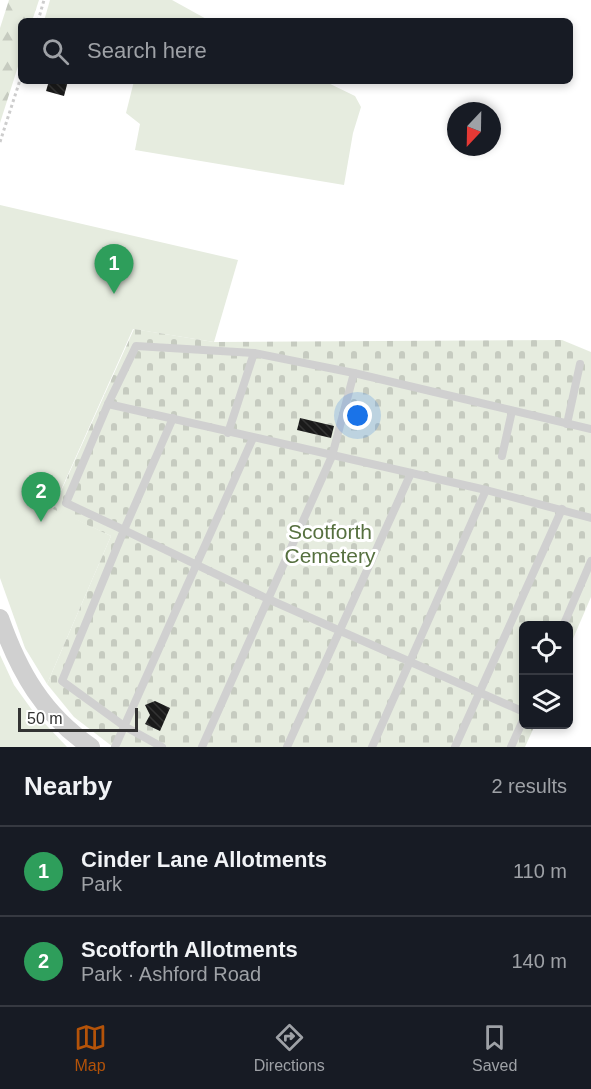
<!DOCTYPE html>
<meta charset="utf-8">
<style>
:root{--surface:#171b24;--page:#242831;--text:#f1f3f6;--muted:#9ea1a6;--line:#363941;--accent:#b45309}
body{margin:0;font-family:Helvetica,sans-serif;background:var(--page);color:var(--text)}
.controls{position:absolute;right:18px;bottom:18px;display:grid;overflow:hidden;border-radius:9px;box-shadow:0 3px 9px #0003}
.controls button{width:54px;height:54px;display:grid;place-items:center;padding:0;border:0;border-bottom:2px solid var(--line);background:var(--surface);color:var(--text);font:30px sans-serif}
.compass{position:absolute;left:447px;top:102px;width:54px;height:54px;border-radius:50%;background:var(--surface);box-shadow:0 3px 9px #0003;rotate:202deg}
.scale{position:absolute;left:18px;bottom:15px;width:120px;box-sizing:border-box;padding-left:6px;border:3px solid #333;border-top:0;font-size:16px;line-height:21px;white-space:nowrap;color:#333;-webkit-text-stroke:4px #fff;paint-order:stroke}
.you{position:absolute;left:358px;top:416px;width:21px;height:21px;margin:-15px;border:4px solid #fff;border-radius:50%;background:#1a73e8;box-shadow:0 0 0 9px #1a73e833}
.badge{display:grid;place-items:center;width:39px;height:39px;border-radius:50%;background:var(--accent);color:#fff;font-size:20px;font-weight:700}
.pin{position:absolute;translate:-50% -50px;filter:drop-shadow(0 2px 3px #0008)}
.pin::after{content:'';position:absolute;top:32px;width:21px;height:18px;background:inherit;clip-path:polygon(0 0,100% 0,50% 100%)}
.list{margin:0;padding:0;list-style:none}
h2{display:flex;justify-content:space-between;align-items:center;height:78px;margin:0;padding:0 24px;font-size:26px}
h2 small{font-size:20px;font-weight:400;color:var(--muted)}
.list li{display:grid;grid-template-columns:39px 1fr auto;gap:18px;align-items:center;box-sizing:border-box;height:90px;padding:0 24px;border-top:2px solid var(--line)}
.list b{display:block;font-size:22px;white-space:nowrap}
.list p{margin:0;font-size:20px;white-space:nowrap;color:var(--muted)}
.list em{font-size:20px;font-style:normal;color:var(--muted)}
.icon{flex:none;width:33px;height:33px;fill:none;stroke:currentColor;stroke-width:2;stroke-linecap:round;stroke-linejoin:round}
.map{position:relative;flex:none;width:591px;height:747px;overflow:hidden}
.search{position:absolute;background:var(--surface);box-shadow:0 3px 9px #0003;left:18px;right:18px;top:18px;height:66px;display:flex;align-items:center;gap:15px;box-sizing:border-box;padding:0 21px;border-radius:9px;color:var(--muted);font-size:22px}
.sheet{height:258px;background:var(--surface)}
nav{display:flex;justify-content:space-around;align-items:center;box-sizing:border-box;height:84px;border-top:2px solid var(--line);background:var(--surface);font-size:16px;color:var(--muted)}
nav a{display:grid;justify-items:center;gap:3px}
nav .on{color:var(--accent)}
.map>svg:first-child{display:block}
.green{fill:#e6ecdf}
.forest{fill:url(#forest-firs)}
.cemetery{fill:url(#cemetery-stones)}
.building{fill:url(#building-back-hatch)}
.lines{fill:none;stroke-linecap:round;stroke-linejoin:round}
.path{stroke:#cdcdcd;stroke-width:3;stroke-dasharray:3 3;stroke-linecap:butt}
.service{stroke:#d0d0d0;stroke-width:8}
.tertiary{stroke:#d0d0d0;stroke-width:18}
.labels{text-anchor:middle;stroke-width:6;stroke-linejoin:round;paint-order:stroke}
.park-label{font-size:21px;fill:#56703f;stroke:#fff}
</style>
<div class="map">
<svg width="591" height="747" viewBox="0 0 591 747">
<defs>
<pattern id="forest-firs" width="22" height="20" patternUnits="userSpaceOnUse" patternTransform="scale(1.5)"><rect width="22" height="20" fill="#e6ecdf"/><path d="M5 1l3.5 6h-7zM16 11l3.5 6h-7z" fill="#c6cbc0"/></pattern>
<pattern id="cemetery-stones" width="16" height="16" patternUnits="userSpaceOnUse" patternTransform="scale(1.5)"><rect width="16" height="16" fill="#e6ecdf"/><path d="M2 7V4a2 2 0 0 1 4 0v3zM10 15v-3a2 2 0 0 1 4 0v3z" fill="#c6cbc0"/></pattern>
<pattern id="building-back-hatch" width="6" height="6" patternUnits="userSpaceOnUse" patternTransform="scale(1.5)"><rect width="6" height="6" fill="#1a1a1a"/><path d="M-1 5l2 2M0 0l6 6M5-1l2 2" fill="none" stroke="#333"/></pattern>
</defs>
<rect width="100%" height="100%" fill="#fff"/>
<g class="green">
<path d="M50,0H172L210,21H44Z"/>
<path d="M134,81H324L355,96L361,107L353,133L344,185L135,150L140,124L126,113Z"/>
<path d="M0,205L238,260L214,342L133,329L53,508L111,536L47,684L25,648L0,578Z"/>
<path d="M0,655L14,685L32,710L67,747H0Z"/>
</g>
<path class="forest" d="M9,0H39L32,21H21V57L0,123V28Z"/>
<path class="cemetery" d="M134,329L214,342L562,340L591,352V597L569,648L568,626H524V724L535,725L525,747H113L74,717L47,684L111,536L53,509Z"/>
<g class="building">
<path d="M49,81H68L64,96L46,91Z"/>
<path d="M300,418L334,426L331,438L297,430Z"/>
<path d="M155,701L170,708L160,731L145,724L150,715L145,705Z"/>
</g>
<g class="lines">
<g class="path">
<path d="M38,21L44,0"/>
<path d="M0,142L21,77"/>
</g>
<g class="service">
<path d="M108,404L486,490L591,518"/>
<path d="M173,418L124,530L268,599L524,712"/>
<path d="M567,424L580,364"/>
<path d="M228,433L254,353"/>
<path d="M502,456L512,411"/>
<path d="M563,626L591,561"/>
<path d="M115,747L253,438"/>
<path d="M162,747L124,726L62,681L124,530L66,503L108,404L136,346L254,353L354,373L591,429"/>
<path d="M202,747L332,456L354,373"/>
<path d="M287,747L411,473"/>
<path d="M372,747L486,490"/>
<path d="M455,747L562,509"/>
<path d="M511,747L524,718"/>
</g>
<path class="tertiary" d="M0,618C19,672 43,714 91,747"/>
</g>
<g class="labels">
<g class="park-label">
<text x="330" y="539">Scotforth<tspan x="330" dy="24">Cemetery</tspan></text>
</g>
</g>
</svg>
<div class="controls">
<button><svg class="icon" aria-label="locate" viewBox="0 0 24 24"><circle cx="12" cy="12" r="6"/><path d="M12 2v4M12 18v4M2 12h4M18 12h4"/></svg></button>
<button><svg class="icon" aria-label="layers" viewBox="0 0 24 24"><path d="M12 4l9 5-9 5-9-5zM3 14l9 5 9-5"/></svg></button>
</div>
<svg class="compass" viewBox="-18 -18 36 36"><path d="M0-13l5 13h-10z" fill="#e53935"/><path d="M0 13l5-13h-10z" fill="#9ea1a6"/></svg>
<div class="scale">50 m</div>
<div class="you"></div>
<div class="pin badge" style="left:114px;top:294px;background:#2e9e5b">1</div>
<div class="pin badge" style="left:41px;top:522px;background:#2e9e5b">2</div>
<div class="search"><svg class="icon" aria-label="search" viewBox="0 0 24 24"><circle cx="10" cy="10" r="6"/><path d="M15 15l6 6"/></svg>Search here</div>
</div>
<section class="sheet">
<h2>Nearby<small>2 results</small></h2>
<ul class="list">
<li><span class="badge" style="background:#2e9e5b">1</span><div><b>Cinder Lane Allotments</b><p>Park</p></div><em>110 m</em></li>
<li><span class="badge" style="background:#2e9e5b">2</span><div><b>Scotforth Allotments</b><p>Park · Ashford Road</p></div><em>140 m</em></li>
</ul>
</section>
<nav>
<a class="on"><svg class="icon" aria-label="map" viewBox="0 0 24 24"><path d="M3 6l6-2 6 2 6-2v14l-6 2-6-2-6 2zM9 4v14M15 6v14"/></svg>Map</a>
<a><svg class="icon" aria-label="directions" viewBox="0 0 24 24"><path d="M12 3l9 9-9 9-9-9zM9 14v-3h6M13 9l2 2-2 2"/></svg>Directions</a>
<a><svg class="icon" aria-label="saved" viewBox="0 0 24 24"><path d="M7 4h10v16l-5-4-5 4z"/></svg>Saved</a>
</nav>
